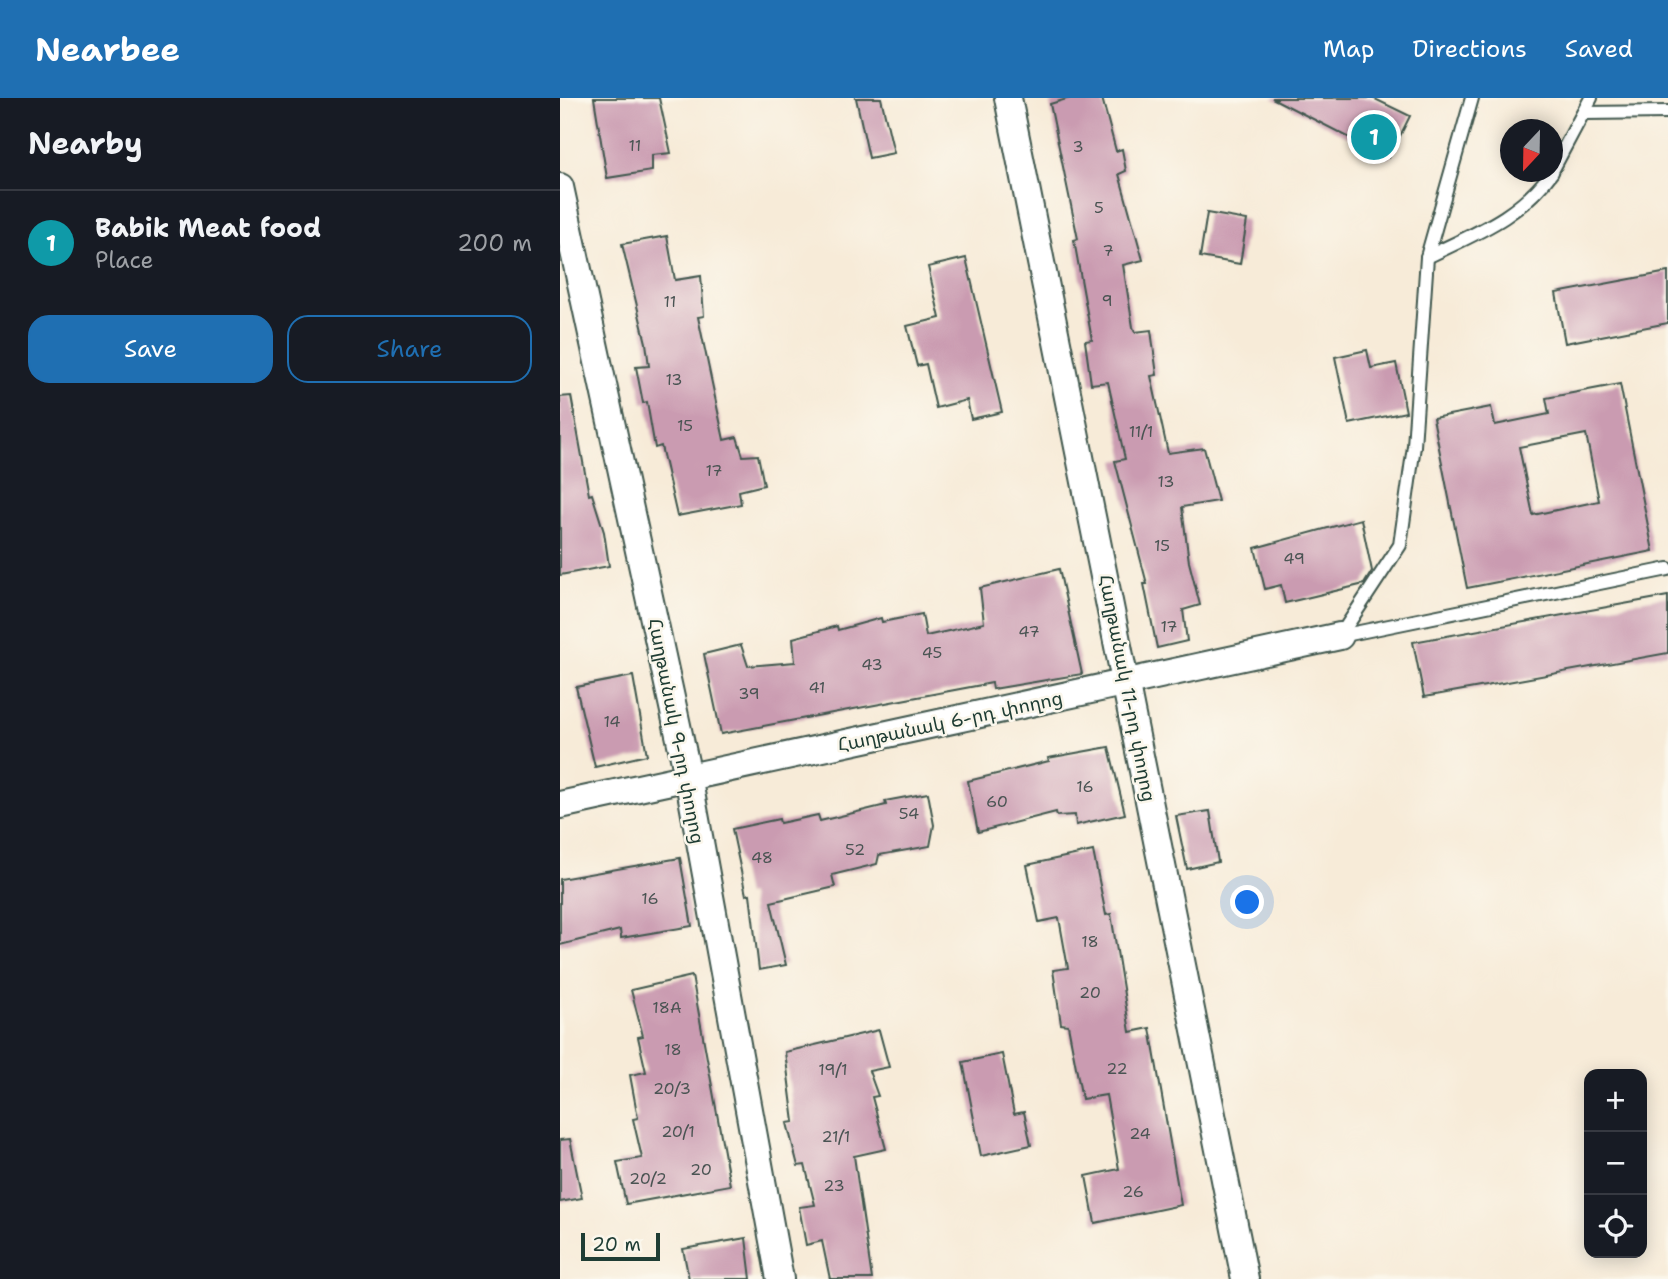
<!DOCTYPE html>
<meta charset="utf-8">
<style>
:root{--surface:#171b24;--page:#242831;--text:#f1f3f6;--muted:#9ea1a6;--line:#363941;--accent:#1f6fb2}
body{margin:0;font-family:"Shantell Sans","Noto Sans Armenian",sans-serif;background:var(--page);color:var(--text)}
.controls{position:absolute;right:21px;bottom:21px;display:grid;overflow:hidden;border-radius:14px;box-shadow:0 4px 18px #0003}
.controls button{width:63px;height:63px;display:grid;place-items:center;padding:0;border:0;border-bottom:2px solid var(--line);background:var(--surface);color:var(--text);font:35px sans-serif}
.compass{position:absolute;left:940px;top:21px;width:63px;height:63px;border-radius:50%;background:var(--surface);box-shadow:0 4px 18px #0003;rotate:202deg}
.scale{position:absolute;left:21px;bottom:18px;width:79px;box-sizing:border-box;padding-left:7px;border:4px solid #1f3d34;border-top:0;font-size:19px;line-height:24px;white-space:nowrap;color:#1f3d34;-webkit-text-stroke:5px #fbf7ec;paint-order:stroke}
.you{position:absolute;left:688px;top:805px;width:24px;height:24px;margin:-18px;border:5px solid #fff;border-radius:50%;background:#1a73e8;box-shadow:0 0 0 10px #1a73e833}
.badge{display:grid;place-items:center;width:46px;height:46px;border-radius:50%;background:var(--accent);color:#fff;font-size:23px;font-weight:700}
.pin{position:absolute;translate:-50% -50%;border:4px solid #fff;box-shadow:0 2px 7px #0006}
.list{margin:0;padding:0;list-style:none}
h2{display:flex;justify-content:space-between;align-items:center;height:91px;margin:0;padding:0 28px;font-size:30px}
h2 small{font-size:23px;font-weight:400;color:var(--muted)}
.list li{display:grid;grid-template-columns:46px 1fr auto;gap:21px;align-items:center;box-sizing:border-box;height:105px;padding:0 28px;border-top:2px solid var(--line)}
.list b{display:block;font-size:26px;white-space:nowrap}
.list p{margin:0;font-size:23px;white-space:nowrap;color:var(--muted)}
.list em{font-size:23px;font-style:normal;color:var(--muted)}
.actions{display:flex;gap:14px;padding:21px 28px}
.actions a{flex:1;padding:16px 0;border:2px solid var(--accent);border-radius:21px;text-align:center;font-size:24px;color:var(--accent)}
.actions .main{background:var(--accent);color:#fff}
.icon{flex:none;width:38px;height:38px;fill:none;stroke:currentColor;stroke-width:2;stroke-linecap:round;stroke-linejoin:round}
.map{position:relative;flex:none;width:1108px;height:1181px;overflow:hidden}
header{display:flex;align-items:center;gap:42px;box-sizing:border-box;height:98px;padding:0 35px;background:var(--accent);color:#fff}
header strong{font-size:33px}
nav{display:flex;gap:38px;margin-inline-start:auto;font-size:24px}
main{display:flex}
aside{flex:1;background:var(--surface)}
.map>svg:first-child{display:block}
.building{fill:#ca9bb1;fill-rule:evenodd}
.lines{fill:none;stroke-linecap:round;stroke-linejoin:round}
.service-casing{stroke:#3f574d;stroke-width:16}
.minor-casing{stroke:#3f574d;stroke-width:30}
.service{stroke:#fff;stroke-width:12}
.minor{stroke:#fff;stroke-width:26}
.labels{text-anchor:middle;stroke-width:5;stroke-linejoin:round;paint-order:stroke}
.number-label{font-size:16px;fill:#4a5453}
.street-label{font-size:19px;fill:#1f3d34;stroke:#fbf7ec}
</style>
<header>
<strong>Nearbee</strong>
<nav><a>Map</a><a>Directions</a><a>Saved</a></nav>
</header>
<main>
<aside>
<h2>Nearby<small></small></h2>
<ul class="list">
<li><span class="badge" style="background:#0f9aa8">1</span><div><b>Babik Meat food</b><p>Place</p></div><em>200 m</em></li>
</ul>
<div class="actions"><a class="main">Save</a><a>Share</a></div>
</aside>
<div class="map">
<svg width="1108" height="1181" viewBox="0 0 1108 1181">
<rect width="100%" height="100%" fill="#fbf7ec"/>
<filter id="ink" filterUnits="userSpaceOnUse"><feTurbulence type="fractalNoise" baseFrequency=".0143" numOctaves="2"/><feDisplacementMap in="SourceGraphic" scale="14" xChannelSelector="R" yChannelSelector="G"/><feConvolveMatrix kernelMatrix="1 2 1 2 8 2 1 2 1" color-interpolation-filters="sRGB"/></filter>
<filter id="wash" filterUnits="userSpaceOnUse"><feTurbulence type="fractalNoise" baseFrequency=".00686" numOctaves="4" result="noise"/><feDisplacementMap in="SourceGraphic" scale="28" xChannelSelector="R" yChannelSelector="G"/><feGaussianBlur stdDeviation="1.57" result="paint"/><feColorMatrix in="noise" values="0 0 0 0 0 0 0 0 0 0 0 0 0 0 0 0 0 1.4 0 .05"/><feComposite in="paint" operator="in"/></filter>
<g filter="url(#wash)">
<rect width="100%" height="100%" fill="#f7ebd8"/>
<g id="blocks">
<g class="building">
<path d="M34,0H99L111,55L92,57V73L47,80Z"/>
<path d="M296,0H321L334,55L309,60Z"/>
<path d="M510,0H542L556,53L562,51L566,73L559,76L583,162L563,167L573,229L575,234L591,232L597,277L591,278L608,355L644,350L658,403L622,409L629,464L640,507L623,512L627,543L597,550L584,486H587L555,363L565,361L548,284L531,286L525,243L532,242L514,142L518,141L490,6Z"/>
<path d="M712,0H813L850,18L829,60Z"/>
<path d="M647,115L687,122L680,166L640,159Z"/>
<path d="M107,138L115,182L141,178L144,218L138,219L164,342L177,339L183,358L198,357L204,387L179,393L181,406L117,418L101,348L95,350L87,304L83,305L76,269L89,268L86,245L62,146Z"/>
<path d="M406,160L442,314L411,321L407,302L376,310L366,266L357,268L347,228L380,220L368,169Z"/>
<path d="M1108,174V225L1005,245L996,195Z"/>
<path d="M807,252L811,270L836,265L846,314L789,326L775,259Z"/>
<path d="M1060,286L1093,453L907,490L873,320L931,309L935,327L989,316L986,300ZM1026,336L1039,403L973,417L959,349Z"/>
<path d="M11,298L29,397L32,396L44,434L49,468L0,477V299Z"/>
<path d="M801,421L812,473L804,486L725,505L721,487L705,491L695,450Z"/>
<path d="M499,471L522,576L433,591L432,585L161,636L144,556L181,547L188,568L235,564L233,540L277,528L278,532L321,520L322,524L362,516L366,538L424,525L420,490Z"/>
<path d="M1108,498V555L864,599L853,544Z"/>
<path d="M73,578L87,657L35,669L16,589Z"/>
<path d="M549,649L565,716L516,727L515,717L497,718L496,714L418,734L408,683L489,663L488,660Z"/>
<path d="M368,695L374,727L370,748L319,757L317,766L272,777L275,789L211,804L226,867L199,872L190,796L186,797L172,731L219,721L220,725L258,717L260,723L326,707L325,703Z"/>
<path d="M650,713L658,764L627,771L616,718Z"/>
<path d="M533,753L546,817L551,816L570,934L590,930L621,1107L535,1125L526,1078L559,1071L546,997L522,1001L508,927L501,926L493,872L508,870L499,820L479,824L467,767Z"/>
<path d="M120,760L132,828L61,840L60,832L0,847V781Z"/>
<path d="M132,878L170,1087L66,1106L57,1064L82,1060L73,1021L78,1020L70,977L86,974L78,939L83,938L71,892Z"/>
<path d="M319,932L329,969L309,973L318,998L312,999L326,1051L294,1058L312,1181H270L262,1143L246,1147L239,1109L255,1107L245,1067L238,1068L227,1025L234,1024L225,954Z"/>
<path d="M442,956L454,1016L464,1014L471,1047L421,1058L403,964Z"/>
<path d="M10,1041L22,1100L0,1104V1042Z"/>
<path d="M186,1140L191,1181H129L123,1151Z"/>
</g>
</g>
</g>
<g filter="url(#ink)">
<use href="#blocks" fill-opacity="0" stroke="#3f574d" stroke-width="2"/>
<g class="lines">
<defs>
<g id="service">
<path d="M1024,15L1108,14"/>
<path d="M992,73L1031,0"/>
<path d="M867,159C916,135 960,119 992,74"/>
<path d="M780,538L840,447L854,348L867,159L912,0"/>
<path d="M780,538L1108,471"/>
</g>
<g id="minor">
<path d="M448,0L685,1181"/>
<path d="M0,89L128,678L220,1181"/>
<path d="M0,707L780,538"/>
</g>
</defs>
<use href="#service" class="service-casing"/>
<use href="#minor" class="minor-casing"/>
<use href="#service" class="service"/>
<use href="#minor" class="minor"/>
</g>
</g>
<g class="labels">
<g class="number-label">
<text x="75" y="53">11</text>
<text x="518" y="54">3</text>
<text x="539" y="115">5</text>
<text x="548" y="158">7</text>
<text x="547" y="208">9</text>
<text x="110" y="209">11</text>
<text x="114" y="287">13</text>
<text x="125" y="333">15</text>
<text x="581" y="339">11/1</text>
<text x="154" y="378">17</text>
<text x="606" y="389">13</text>
<text x="602" y="453">15</text>
<text x="734" y="466">49</text>
<text x="609" y="534">17</text>
<text x="469" y="539">47</text>
<text x="372" y="560">45</text>
<text x="312" y="572">43</text>
<text x="257" y="595">41</text>
<text x="189" y="601">39</text>
<text x="52" y="629">14</text>
<text x="525" y="694">16</text>
<text x="437" y="709">60</text>
<text x="349" y="721">54</text>
<text x="295" y="757">52</text>
<text x="202" y="765">48</text>
<text x="90" y="806">16</text>
<text x="530" y="849">18</text>
<text x="530" y="900">20</text>
<text x="107" y="915">18А</text>
<text x="113" y="957">18</text>
<text x="557" y="976">22</text>
<text x="273" y="977">19/1</text>
<text x="112" y="996">20/3</text>
<text x="118" y="1039">20/1</text>
<text x="580" y="1041">24</text>
<text x="276" y="1044">21/1</text>
<text x="141" y="1077">20</text>
<text x="88" y="1086">20/2</text>
<text x="274" y="1093">23</text>
<text x="573" y="1099">26</text>
</g>
<g class="street-label">
<text transform="translate(568 590) rotate(79)" y="7">Հաղթանակ 11-րդ փողոց</text>
<text transform="translate(390 623) rotate(-12)" y="7">Հաղթանակ 6-րդ փողոց</text>
<text transform="translate(117 633) rotate(79)" y="7">Հաղթանակ 9-րդ փողոց</text>
</g>
</g>
</svg>
<div class="controls">
<button>+</button>
<button>−</button>
<button><svg class="icon" aria-label="locate" viewBox="0 0 24 24"><circle cx="12" cy="12" r="6"/><path d="M12 2v4M12 18v4M2 12h4M18 12h4"/></svg></button>
</div>
<svg class="compass" viewBox="-18 -18 36 36"><path d="M0-13l5 13h-10z" fill="#e53935"/><path d="M0 13l5-13h-10z" fill="#9ea1a6"/></svg>
<div class="scale">20 m</div>
<div class="you"></div>
<div class="pin badge" style="left:814px;top:39px;background:#0f9aa8">1</div>
</div>
</main>
